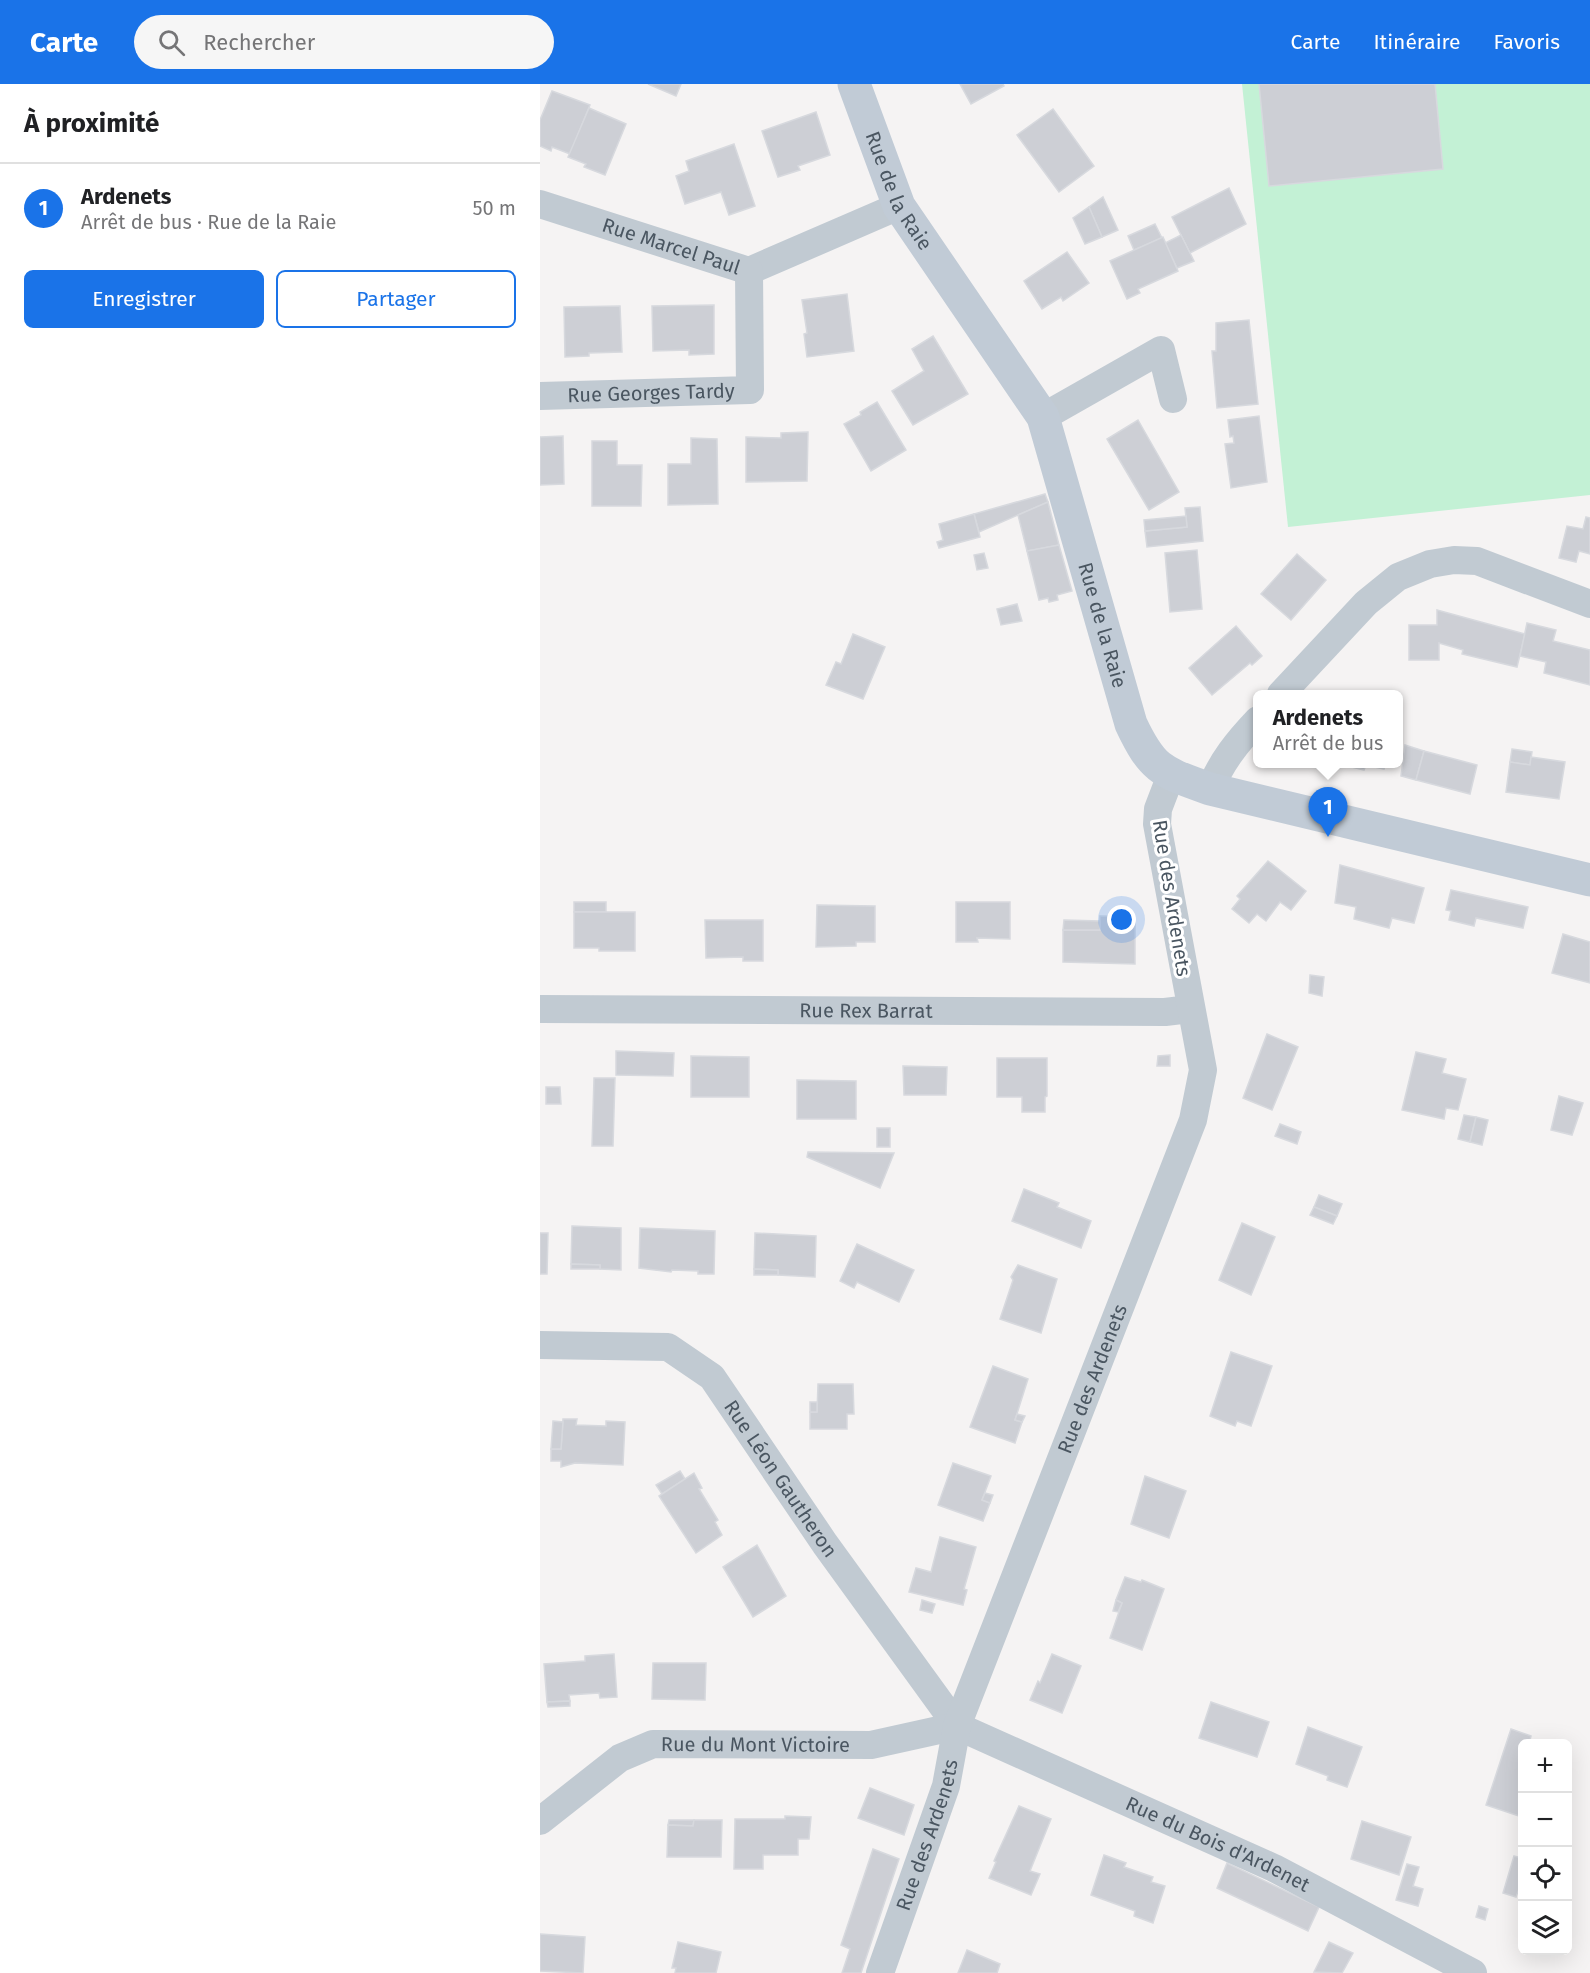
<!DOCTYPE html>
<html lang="fr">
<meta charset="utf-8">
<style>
:root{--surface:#fff;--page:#f6f6f6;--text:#202124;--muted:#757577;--line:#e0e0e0;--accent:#1a73e8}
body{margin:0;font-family:"Fira Sans",sans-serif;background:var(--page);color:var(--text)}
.controls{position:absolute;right:18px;bottom:18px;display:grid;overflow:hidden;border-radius:9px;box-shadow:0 6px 24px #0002}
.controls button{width:54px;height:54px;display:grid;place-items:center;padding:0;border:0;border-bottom:2px solid var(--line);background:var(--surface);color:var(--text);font:30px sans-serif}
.you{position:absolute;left:582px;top:836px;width:21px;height:21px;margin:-15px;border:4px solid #fff;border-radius:50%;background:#1a73e8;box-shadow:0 0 0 9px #1a73e833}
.badge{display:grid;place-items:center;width:39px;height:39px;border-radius:50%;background:var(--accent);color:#fff;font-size:20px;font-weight:700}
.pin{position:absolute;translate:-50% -50px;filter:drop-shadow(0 2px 3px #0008)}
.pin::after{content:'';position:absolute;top:32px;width:21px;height:18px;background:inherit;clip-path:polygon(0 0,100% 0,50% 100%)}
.popup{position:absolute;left:713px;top:606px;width:150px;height:78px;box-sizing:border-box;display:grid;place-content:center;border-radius:9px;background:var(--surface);filter:drop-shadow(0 2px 4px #0005);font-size:20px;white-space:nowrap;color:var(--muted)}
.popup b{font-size:22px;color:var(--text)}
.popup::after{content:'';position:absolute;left:50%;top:100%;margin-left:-12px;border:12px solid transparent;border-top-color:var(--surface)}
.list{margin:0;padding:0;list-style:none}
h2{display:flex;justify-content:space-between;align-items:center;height:78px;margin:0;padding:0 24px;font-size:26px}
h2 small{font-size:20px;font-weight:400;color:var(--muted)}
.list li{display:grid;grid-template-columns:39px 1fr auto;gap:18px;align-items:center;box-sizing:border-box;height:90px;padding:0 24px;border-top:2px solid var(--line)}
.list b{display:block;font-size:22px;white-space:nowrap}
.list p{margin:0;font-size:20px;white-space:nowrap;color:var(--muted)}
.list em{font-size:20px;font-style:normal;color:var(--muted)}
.actions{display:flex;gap:12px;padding:18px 24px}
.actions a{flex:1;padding:14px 0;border:2px solid var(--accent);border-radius:9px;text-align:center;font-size:21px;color:var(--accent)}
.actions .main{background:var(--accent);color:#fff}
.icon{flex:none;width:33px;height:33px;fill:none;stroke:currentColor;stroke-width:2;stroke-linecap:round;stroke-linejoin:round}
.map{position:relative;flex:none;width:1050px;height:1889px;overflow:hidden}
header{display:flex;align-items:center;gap:36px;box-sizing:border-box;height:84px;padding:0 30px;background:var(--accent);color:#fff}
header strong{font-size:28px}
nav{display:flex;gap:33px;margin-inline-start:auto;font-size:21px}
.search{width:420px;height:54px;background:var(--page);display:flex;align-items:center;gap:15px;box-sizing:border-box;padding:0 21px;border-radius:33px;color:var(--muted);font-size:22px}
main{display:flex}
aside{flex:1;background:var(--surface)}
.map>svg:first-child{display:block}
.green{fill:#c3f1d5}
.building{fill:#cdcfd5;stroke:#d7d9de;stroke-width:1.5}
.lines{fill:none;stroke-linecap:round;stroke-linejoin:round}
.street{stroke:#c1cad2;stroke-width:28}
.secondary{stroke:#c1cbd6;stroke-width:33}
.labels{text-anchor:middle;stroke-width:6;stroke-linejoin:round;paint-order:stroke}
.street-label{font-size:20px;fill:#4a5661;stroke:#fff}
</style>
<header>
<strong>Carte</strong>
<div class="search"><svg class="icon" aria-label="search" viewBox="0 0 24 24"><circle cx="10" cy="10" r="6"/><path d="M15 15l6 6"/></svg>Rechercher</div>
<nav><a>Carte</a><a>Itinéraire</a><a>Favoris</a></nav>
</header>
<main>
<aside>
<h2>À proximité<small></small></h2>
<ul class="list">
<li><span class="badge">1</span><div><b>Ardenets</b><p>Arrêt de bus · Rue de la Raie</p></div><em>50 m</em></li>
</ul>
<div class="actions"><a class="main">Enregistrer</a><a>Partager</a></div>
</aside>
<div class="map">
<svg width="1050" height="1889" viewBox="0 0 1050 1889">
<rect width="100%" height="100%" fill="#f5f3f3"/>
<path class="green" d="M702,0H1050V411L748,443Z"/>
<g class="building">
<path d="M108,0H141L136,12Z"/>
<path d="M420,0H463L464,2L431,20Z"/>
<path d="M719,0H895L903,85L729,102Z"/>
<path d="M12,7L50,21L30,70L12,63L11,67L0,62V36Z"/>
<path d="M49,24L86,40L65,91L44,83L46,80L28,73Z"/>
<path d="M513,25L554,82L519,108L477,51Z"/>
<path d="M276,28L290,71L258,82L260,86L238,93L222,47Z"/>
<path d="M194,60L215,122L189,131L181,108L145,120L136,92L149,87L146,77Z"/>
<path d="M689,104L706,140L650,169L632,133Z"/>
<path d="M563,113L578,146L562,153L549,123Z"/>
<path d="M549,123L562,153L545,160L533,134Z"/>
<path d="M615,140L622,154L594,166L588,152Z"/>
<path d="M641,151L654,177L637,184L625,159Z"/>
<path d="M623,153L638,187L598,205L600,209L587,215L570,177Z"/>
<path d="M527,168L549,199L523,217L521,213L502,225L484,197Z"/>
<path d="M307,210L314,267L267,273L264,250L267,249L262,216Z"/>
<path d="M174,221V270L149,271V266L113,267L112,222Z"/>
<path d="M80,222L82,268L49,269V272L25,273L24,223Z"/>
<path d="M709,236L718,320L677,324L672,267H676V239Z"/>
<path d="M393,252L428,310L373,341L352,307L384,287L372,265Z"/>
<path d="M337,318L366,366L331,387L304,340L321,331L320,328Z"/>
<path d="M719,332L727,398L691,404L685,360L694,359L693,352L690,353L688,336Z"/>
<path d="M598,336L639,408L609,426L567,355Z"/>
<path d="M268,348L267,397L206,398V353L241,354V349Z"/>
<path d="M23,352L24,400L0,401V353Z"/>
<path d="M151,354L177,355L178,420L128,421V380H151Z"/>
<path d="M52,357H77V381H102L101,422H52Z"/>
<path d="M505,410L508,418L439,448L434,430Z"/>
<path d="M508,418L519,461L487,467L478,431Z"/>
<path d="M660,423L663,457L607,463L605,447L647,443L645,424Z"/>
<path d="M434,430L440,453L399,464L397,458L403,456L399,440Z"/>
<path d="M646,432L647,443L605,447L604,436Z"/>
<path d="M1046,433L1050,434V470L1039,467L1036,478L1019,474L1027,442L1043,445Z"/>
<path d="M519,461L532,507L517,511L518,516L509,518L508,514L499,516L487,467Z"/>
<path d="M657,466L662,525L630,528L625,469Z"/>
<path d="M444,469L448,484L437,486L434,471Z"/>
<path d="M757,470L786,496L751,536L721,510Z"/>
<path d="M477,520L482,537L461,541L457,525Z"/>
<path d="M897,526L985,550L977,583L922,570L923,566L899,559V576H869V541H897Z"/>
<path d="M987,539L1016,546L1013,557L1050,566V601L1004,589L1006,578L980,572Z"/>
<path d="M696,542L722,572L712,581L710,579L672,611L649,584Z"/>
<path d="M313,550L345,563L323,615L286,601L296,578L301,580Z"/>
<path d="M865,661L884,667L876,696L861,692Z"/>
<path d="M972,665L992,668L990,681L970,678Z"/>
<path d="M884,667L937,681L930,710L876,696Z"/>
<path d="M991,673L1025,678L1019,715L966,708L970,678L990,681Z"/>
<path d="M800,680H845L844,685L826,681L824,686Z"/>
<path d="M728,777L766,807L751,826L740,818L726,837L717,830L709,839L692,825L700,815L697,812Z"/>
<path d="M800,781L884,804L874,839L852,834L849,844L814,835L816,823L795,819Z"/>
<path d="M911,806L988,823L983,844L936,834L934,842L909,836L911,827L906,826Z"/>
<rect x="34" y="818" width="32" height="10"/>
<path d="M416,818H470V855L437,854L438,858H416Z"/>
<path d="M277,821L335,822V858H316V862L276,863Z"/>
<path d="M34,828H95V867H59V864H34Z"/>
<path d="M560,832L595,833V880L523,878V846H560Z"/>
<path d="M165,836H223V877H203V873L166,874Z"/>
<path d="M524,836L560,837V846H523Z"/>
<path d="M1023,850L1050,858V899L1012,889Z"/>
<path d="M770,891L784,893L782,912L769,909Z"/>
<path d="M727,950L758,963L732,1026L703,1014Z"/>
<path d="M76,967L134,969L133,992L76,991Z"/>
<path d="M876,968L906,975L902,989L926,995L918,1026L906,1024L904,1035L862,1026Z"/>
<path d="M630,971V982H617L618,972Z"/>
<path d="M151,972L209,973V1013H151Z"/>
<path d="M457,974H507V1012L505,1013V1028H482V1013H457Z"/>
<path d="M363,982L407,983L406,1011H364Z"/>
<path d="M54,994H75L73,1062H52Z"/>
<path d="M257,996L316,997V1035H257Z"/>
<path d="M6,1003H20L21,1020H6Z"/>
<path d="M1019,1012L1043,1019L1032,1051L1011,1046Z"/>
<path d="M924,1031L936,1033L930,1058L918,1055Z"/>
<path d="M936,1033L948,1036L942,1061L930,1058Z"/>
<path d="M740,1040L761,1048L757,1060L735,1052Z"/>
<rect x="337" y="1044" width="13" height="19"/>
<path d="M268,1068L354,1069L340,1104L267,1073Z"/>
<path d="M484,1105L519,1119L517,1123L551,1137L541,1164L472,1137Z"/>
<path d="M779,1111L802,1120L797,1132L774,1123Z"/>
<path d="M774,1123L797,1132L793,1140L770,1131Z"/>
<path d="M702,1139L735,1153L711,1211L679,1196Z"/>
<path d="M32,1142L81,1144V1186L60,1185V1181L31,1180Z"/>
<path d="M100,1144L175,1147L174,1190H158V1187L132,1186L131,1188L99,1184Z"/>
<path d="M0,1149H8L7,1190H0Z"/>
<path d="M215,1149L276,1152L275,1193L238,1191V1186L214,1185Z"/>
<path d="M317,1160L374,1186L359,1218L317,1198L314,1204L300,1197Z"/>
<path d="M31,1180L60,1181V1185H31Z"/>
<path d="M478,1181L517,1195L501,1249L460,1235L473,1196L471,1193Z"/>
<path d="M214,1185L238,1186V1191H214Z"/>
<path d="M691,1268L732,1282L711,1342L697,1337L695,1342L670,1332Z"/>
<path d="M453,1282L488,1295L475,1336L482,1338L475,1359L430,1343Z"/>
<path d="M278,1300H313L314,1330H307V1345H270V1328H277Z"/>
<rect x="270" y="1318" width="7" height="10"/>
<path d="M477,1330L485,1332L482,1338L475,1336Z"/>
<path d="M23,1335H37L36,1341L66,1342V1337L85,1338L83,1381L35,1379L21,1383V1377H11V1365H21Z"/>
<path d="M13,1337L23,1338L21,1365H11Z"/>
<path d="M413,1379L451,1392L442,1416L450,1419L443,1437L398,1421Z"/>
<path d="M140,1387L145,1395L122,1410L116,1401Z"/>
<path d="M154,1389L162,1404L159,1405L178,1436L175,1438L182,1451L156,1469L119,1412Z"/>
<path d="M605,1392L646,1407L629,1454L591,1440Z"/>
<path d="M445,1409L453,1411L450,1419L442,1416Z"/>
<path d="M400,1453L436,1463L424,1505L427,1506L423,1521L369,1508L376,1484L391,1488Z"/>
<path d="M217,1461L246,1512L213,1533L183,1483Z"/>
<path d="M585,1493L601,1498L602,1496L624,1505L602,1566L570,1554L582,1519L576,1516Z"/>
<path d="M382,1516L395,1520L392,1529L380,1526Z"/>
<path d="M576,1516L582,1519L578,1528L573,1527Z"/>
<path d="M74,1570L77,1613L60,1614L59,1609L29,1611L30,1617L7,1618L4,1580L45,1577V1572Z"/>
<path d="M512,1570L541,1582L522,1629L490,1616L498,1597L500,1599Z"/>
<path d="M113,1579H166L165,1616L112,1615Z"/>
<path d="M30,1617V1622L8,1623L7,1618Z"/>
<path d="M671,1618L729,1638L717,1673L659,1654Z"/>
<path d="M768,1643L822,1663L807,1703L787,1696L788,1692L756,1680Z"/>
<path d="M971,1645L991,1652L989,1660H982V1722L979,1732L946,1721Z"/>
<path d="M330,1704L374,1721L364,1751L318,1734Z"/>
<path d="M479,1722L511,1735L490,1787L500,1790L491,1811L449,1794L456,1778L454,1777Z"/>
<path d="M245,1732L271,1733L269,1755H258V1771H223V1785H194L195,1735H245Z"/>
<path d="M129,1736H154L153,1742L128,1741Z"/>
<path d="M154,1736H182L181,1773H127L128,1741L153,1742Z"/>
<path d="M822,1737L871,1753L859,1791L811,1775Z"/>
<path d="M333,1765L359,1775L321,1889H302L310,1865L301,1861Z"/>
<path d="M564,1771L586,1779L584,1783L613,1793L611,1798L625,1802L613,1839L594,1832L595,1827L551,1811Z"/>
<path d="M974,1772L982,1774V1800L981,1799L976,1813L963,1809Z"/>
<path d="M687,1779L779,1823L768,1847L677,1804Z"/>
<path d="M867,1780L879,1783L873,1802L883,1805L878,1822L856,1816Z"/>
<path d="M939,1822L948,1825L945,1836L936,1833Z"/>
<path d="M0,1850L45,1853L43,1889L0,1887Z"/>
<path d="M138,1858L181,1868L176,1889H135L136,1884H132Z"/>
<path d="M789,1858L813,1869L802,1889L774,1888Z"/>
<path d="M427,1866L460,1880L457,1889H418Z"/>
</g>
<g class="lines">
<g class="street">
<path id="s1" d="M0,120L209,187L359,122"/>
<path id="s2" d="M0,312L210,306L209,187"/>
<path d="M503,333L621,266L633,315"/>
<path d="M741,610L826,519L858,493L890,480L914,476L937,477L1050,520"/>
<path d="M670,705C682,677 697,658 718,636"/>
<path id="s3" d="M0,925L625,928L650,925"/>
<path id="s4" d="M0,1261L128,1263L172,1293L285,1460L417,1642L734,1784L933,1889"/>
<path id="s5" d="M0,1737L80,1674L113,1660L331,1661L417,1642"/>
<path id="s6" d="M340,1889L406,1702L417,1642L653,1036L663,986L617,740L618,725L631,691"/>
</g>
<path class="secondary" id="s7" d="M314,0L359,122L503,333L591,640C613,687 623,688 670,705L1050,796"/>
</g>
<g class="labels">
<g class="street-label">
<text dy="7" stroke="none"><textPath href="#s7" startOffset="116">Rue de la Raie</textPath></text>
<text dy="7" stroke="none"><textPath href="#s1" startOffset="138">Rue Marcel Paul</textPath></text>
<text dy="7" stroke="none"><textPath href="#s2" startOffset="111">Rue Georges Tardy</textPath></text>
<text dy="7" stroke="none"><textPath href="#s7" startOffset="602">Rue de la Raie</textPath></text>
<text transform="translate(632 814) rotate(81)" y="7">Rue des Ardenets</text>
<text dy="7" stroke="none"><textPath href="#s3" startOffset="326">Rue Rex Barrat</textPath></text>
<text dy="7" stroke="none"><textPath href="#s6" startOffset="632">Rue des Ardenets</textPath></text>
<text dy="7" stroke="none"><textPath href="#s4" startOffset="304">Rue Léon Gautheron</textPath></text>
<text dy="7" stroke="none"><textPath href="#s5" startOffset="240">Rue du Mont Victoire</textPath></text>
<text dy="7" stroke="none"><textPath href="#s6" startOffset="146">Rue des Ardenets</textPath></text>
<text dy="7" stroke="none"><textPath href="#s4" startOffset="894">Rue du Bois d'Ardenet</textPath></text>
</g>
</g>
</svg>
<div class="controls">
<button>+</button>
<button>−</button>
<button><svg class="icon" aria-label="locate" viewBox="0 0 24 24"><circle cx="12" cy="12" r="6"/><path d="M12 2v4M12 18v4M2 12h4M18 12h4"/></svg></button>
<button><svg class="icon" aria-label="layers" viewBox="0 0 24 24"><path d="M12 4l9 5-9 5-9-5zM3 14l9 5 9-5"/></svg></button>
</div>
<div class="you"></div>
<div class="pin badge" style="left:788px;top:753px">1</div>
<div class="popup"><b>Ardenets</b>Arrêt de bus</div>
</div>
</main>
